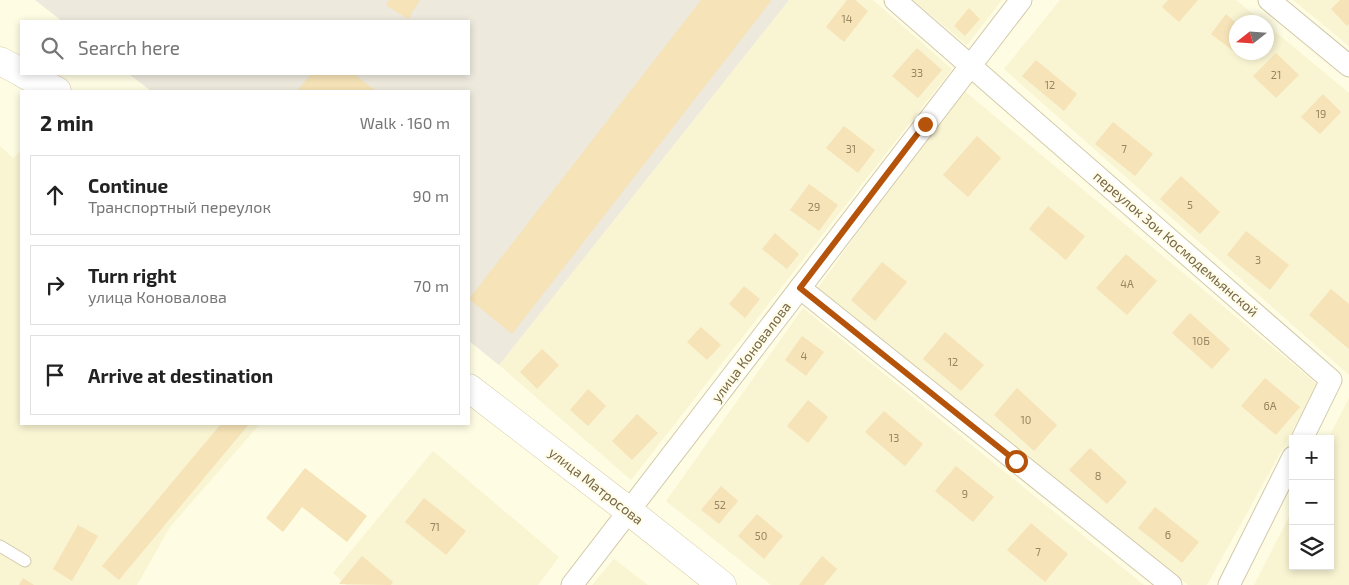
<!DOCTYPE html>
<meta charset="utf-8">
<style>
:root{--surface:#fff;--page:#f2f2f2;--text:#222;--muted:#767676;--line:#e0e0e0}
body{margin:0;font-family:"Exo 2",sans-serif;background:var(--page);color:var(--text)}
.controls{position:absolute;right:15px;bottom:15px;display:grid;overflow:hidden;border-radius:0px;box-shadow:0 2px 8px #0003}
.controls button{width:45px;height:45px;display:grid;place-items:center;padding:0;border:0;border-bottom:1px solid var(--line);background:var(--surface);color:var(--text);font:25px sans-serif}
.compass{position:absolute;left:1229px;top:15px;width:45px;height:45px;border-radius:50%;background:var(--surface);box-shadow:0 2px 8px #0003;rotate:253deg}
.stop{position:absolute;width:15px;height:15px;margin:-11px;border:4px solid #b45309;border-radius:50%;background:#fff}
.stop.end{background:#b45309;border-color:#fff;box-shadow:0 1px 5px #0008}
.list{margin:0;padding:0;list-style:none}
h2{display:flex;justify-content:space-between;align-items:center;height:65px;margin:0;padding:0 20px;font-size:21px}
h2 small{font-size:16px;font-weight:400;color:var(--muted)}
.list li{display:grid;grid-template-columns:32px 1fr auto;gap:15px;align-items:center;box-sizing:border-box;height:80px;margin:0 10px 10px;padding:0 10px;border:1px solid var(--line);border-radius:0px}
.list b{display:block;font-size:19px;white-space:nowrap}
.list p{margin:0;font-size:16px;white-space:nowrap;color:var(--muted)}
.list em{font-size:16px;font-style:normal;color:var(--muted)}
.icon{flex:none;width:28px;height:28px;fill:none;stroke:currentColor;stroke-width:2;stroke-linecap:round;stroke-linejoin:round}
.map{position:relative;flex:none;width:1349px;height:585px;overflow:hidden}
.search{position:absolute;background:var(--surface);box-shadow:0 2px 8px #0003;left:20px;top:20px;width:450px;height:55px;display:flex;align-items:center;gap:12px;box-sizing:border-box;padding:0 18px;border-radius:0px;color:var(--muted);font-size:19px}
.panel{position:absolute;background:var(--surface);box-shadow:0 2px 8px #0003;left:20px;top:90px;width:450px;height:335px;border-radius:0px}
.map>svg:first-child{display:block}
.residential{fill:#f9f4d2}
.industrial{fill:#ede9dd}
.building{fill:#f6e3b7}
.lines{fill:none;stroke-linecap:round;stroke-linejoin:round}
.lane-casing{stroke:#d2c9aa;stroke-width:13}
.street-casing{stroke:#d2c9aa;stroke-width:23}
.secondary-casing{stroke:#d6caa7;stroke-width:29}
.lane{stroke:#fff;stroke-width:11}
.street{stroke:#fff;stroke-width:21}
.secondary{stroke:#fff;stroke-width:28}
.route{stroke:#b45309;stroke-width:6}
.labels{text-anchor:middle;stroke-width:4.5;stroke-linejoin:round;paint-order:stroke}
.number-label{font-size:11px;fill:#988662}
.street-label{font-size:14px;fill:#786746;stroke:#fffdea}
</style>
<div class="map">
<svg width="1349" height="585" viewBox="0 0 1349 585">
<rect width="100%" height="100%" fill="#fefce2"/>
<g class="residential">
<path d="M789,0H873L952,69L631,480L499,365Z"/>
<path d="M913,0H1002L967,45Z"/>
<path d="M1060,0H1236L1263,22H1236V52H1266L1267,25L1349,93V375L1004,69Z"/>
<path d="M1293,0H1349V46Z"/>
<path d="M961,88L1318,385L1207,585H1188L818,288Z"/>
<path d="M0,146L13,158L21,151V424H260L170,527L137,585H0Z"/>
<path d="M803,308L1144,585H771L666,501Z"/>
<path d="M1349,398V585H1254L1293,509V566H1330V439H1328Z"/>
<path d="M433,451L559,557L538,585H346L333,573Z"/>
<path d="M614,559L648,585H592Z"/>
</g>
<path class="industrial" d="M35,0H789L499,365L469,341V91H151L129,74H469V21H62Z"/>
<g class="building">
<path d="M389,0H420L408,19L386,5Z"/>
<path d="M701,0H772L512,334L469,299Z"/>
<path d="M847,0H855L868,11L844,42L826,27Z"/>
<path d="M1168,0H1198L1179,22L1162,7Z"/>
<path d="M1340,0H1349V24L1347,26L1331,9Z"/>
<path d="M969,8L980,19L965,36L954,26Z"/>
<path d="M1226,14L1236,23V53L1211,34Z"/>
<path d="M917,48L942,70L918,98L892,76Z"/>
<path d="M1276,53L1299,75L1276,98L1253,76Z"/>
<path d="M1036,60L1077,94L1064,111L1022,76Z"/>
<path d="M311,74H354L376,91H297Z"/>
<path d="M1323,94L1341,112L1320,134L1301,117Z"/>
<path d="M1113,122L1153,154L1135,176L1095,144Z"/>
<path d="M844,126L875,150L858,173L826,148Z"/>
<path d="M977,136L1001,158L968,197L943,175Z"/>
<path d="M1181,176L1220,212L1200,234L1160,199Z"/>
<path d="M809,184L838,205L819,231L790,210Z"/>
<path d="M1048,206L1085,236L1066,260L1029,229Z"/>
<path d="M1246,231L1289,265L1270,290L1227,255Z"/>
<path d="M775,233L799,254L787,269L762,249Z"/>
<path d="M1126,254L1157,281L1127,315L1096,288Z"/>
<path d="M882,262L907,282L875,321L851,300Z"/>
<path d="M744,286L760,299L745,318L729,304Z"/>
<path d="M1331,289L1349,304V349L1309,315Z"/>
<path d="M1190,313L1230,349L1212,369L1172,333Z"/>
<path d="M701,327L721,345L707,360L687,342Z"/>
<path d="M945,332L984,365L961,391L923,359Z"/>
<path d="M802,336L824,352L806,376L785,360Z"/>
<path d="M542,349L559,365L537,389L520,372Z"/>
<path d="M1265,378L1300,407L1276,435L1241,406Z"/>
<path d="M1017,388L1057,425L1034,451L994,415Z"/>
<path d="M588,389L606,406L588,426L570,410Z"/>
<path d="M808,400L828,417L808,443L787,426Z"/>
<path d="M884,411L923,444L905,466L865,432Z"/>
<path d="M637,414L658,433L632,460L612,441Z"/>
<path d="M221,424H249L119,580L102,566Z"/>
<path d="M1090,448L1127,482L1107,504L1069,470Z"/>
<path d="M956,466L994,497L973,522L935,491Z"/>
<path d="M305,468L367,516L347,542L302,507L283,532L266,518Z"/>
<path d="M721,486L738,501L719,524L701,510Z"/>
<path d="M424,498L466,531L446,555L405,522Z"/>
<path d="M1155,507L1199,542L1182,563L1138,528Z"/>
<path d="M757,514L783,536L764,559L738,536Z"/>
<path d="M1031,523L1068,554L1045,582L1007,550Z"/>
<path d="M78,525L98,536L72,581L53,569Z"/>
<path d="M362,556L393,582L391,585L339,584Z"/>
<path d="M822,556L837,569L824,585H799Z"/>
<path d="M23,578L34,585H19Z"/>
</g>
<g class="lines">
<defs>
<path id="lane" d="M0,546L25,561"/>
<g id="street">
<path d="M895,0L1331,380L1302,439"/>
<path d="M1269,0L1349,66"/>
<path d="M800,288L1171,585"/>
<path d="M572,585L1021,0"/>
<path d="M1229,585L1293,457"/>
</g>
<g id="secondary">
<path d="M0,61L21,72"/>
<path d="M24,74L57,91"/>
<path d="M469,388L629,511L722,585"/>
</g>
</defs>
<use href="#lane" class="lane-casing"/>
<use href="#street" class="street-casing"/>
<use href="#secondary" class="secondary-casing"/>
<use href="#lane" class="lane"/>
<use href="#street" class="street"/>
<use href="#secondary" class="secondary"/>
</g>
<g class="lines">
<path class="route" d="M925,124L800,288L1016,461"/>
</g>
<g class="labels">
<g class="number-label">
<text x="847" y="23">14</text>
<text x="917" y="77">33</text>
<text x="1276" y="79">21</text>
<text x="1050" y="89">12</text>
<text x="1321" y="118">19</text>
<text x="851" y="153">31</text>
<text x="1124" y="153">7</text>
<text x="1190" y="209">5</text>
<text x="814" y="211">29</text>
<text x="1258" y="264">3</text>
<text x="1127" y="288">4А</text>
<text x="1201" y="345">10Б</text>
<text x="804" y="360">4</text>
<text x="953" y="366">12</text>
<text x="1270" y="410">6А</text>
<text x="1026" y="424">10</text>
<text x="894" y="442">13</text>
<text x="1098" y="480">8</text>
<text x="965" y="498">9</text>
<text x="720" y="509">52</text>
<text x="435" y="531">71</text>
<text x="1168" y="539">6</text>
<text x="761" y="540">50</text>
<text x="1038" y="556">7</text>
</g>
<g class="street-label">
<text transform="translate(1176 244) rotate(41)" y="5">переулок Зои Космодемьянской</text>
<text transform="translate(751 352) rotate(-53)" y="5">улица Коновалова</text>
<text transform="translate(596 486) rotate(38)" y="5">улица Матросова</text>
</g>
</g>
</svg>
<div class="controls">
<button>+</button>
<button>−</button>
<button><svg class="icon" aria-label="layers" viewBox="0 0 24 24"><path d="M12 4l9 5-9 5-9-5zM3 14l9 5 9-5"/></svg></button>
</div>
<svg class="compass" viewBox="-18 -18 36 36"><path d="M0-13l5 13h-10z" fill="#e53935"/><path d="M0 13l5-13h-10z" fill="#767676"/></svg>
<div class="stop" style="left:1016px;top:461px"></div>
<div class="stop end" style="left:925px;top:124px"></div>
<div class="search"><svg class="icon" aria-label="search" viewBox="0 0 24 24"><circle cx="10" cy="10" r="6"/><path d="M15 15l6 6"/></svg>Search here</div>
<section class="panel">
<h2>2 min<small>Walk · 160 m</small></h2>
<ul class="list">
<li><svg class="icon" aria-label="ahead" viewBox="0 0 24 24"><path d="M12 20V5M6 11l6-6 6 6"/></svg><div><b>Continue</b><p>Транспортный переулок</p></div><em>90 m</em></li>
<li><svg class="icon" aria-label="right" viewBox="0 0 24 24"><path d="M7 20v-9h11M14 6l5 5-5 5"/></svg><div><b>Turn right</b><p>улица Коновалова</p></div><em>70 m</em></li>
<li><svg class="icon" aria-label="arrive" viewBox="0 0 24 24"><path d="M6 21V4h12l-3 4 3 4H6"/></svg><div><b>Arrive at destination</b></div></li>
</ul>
</section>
</div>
